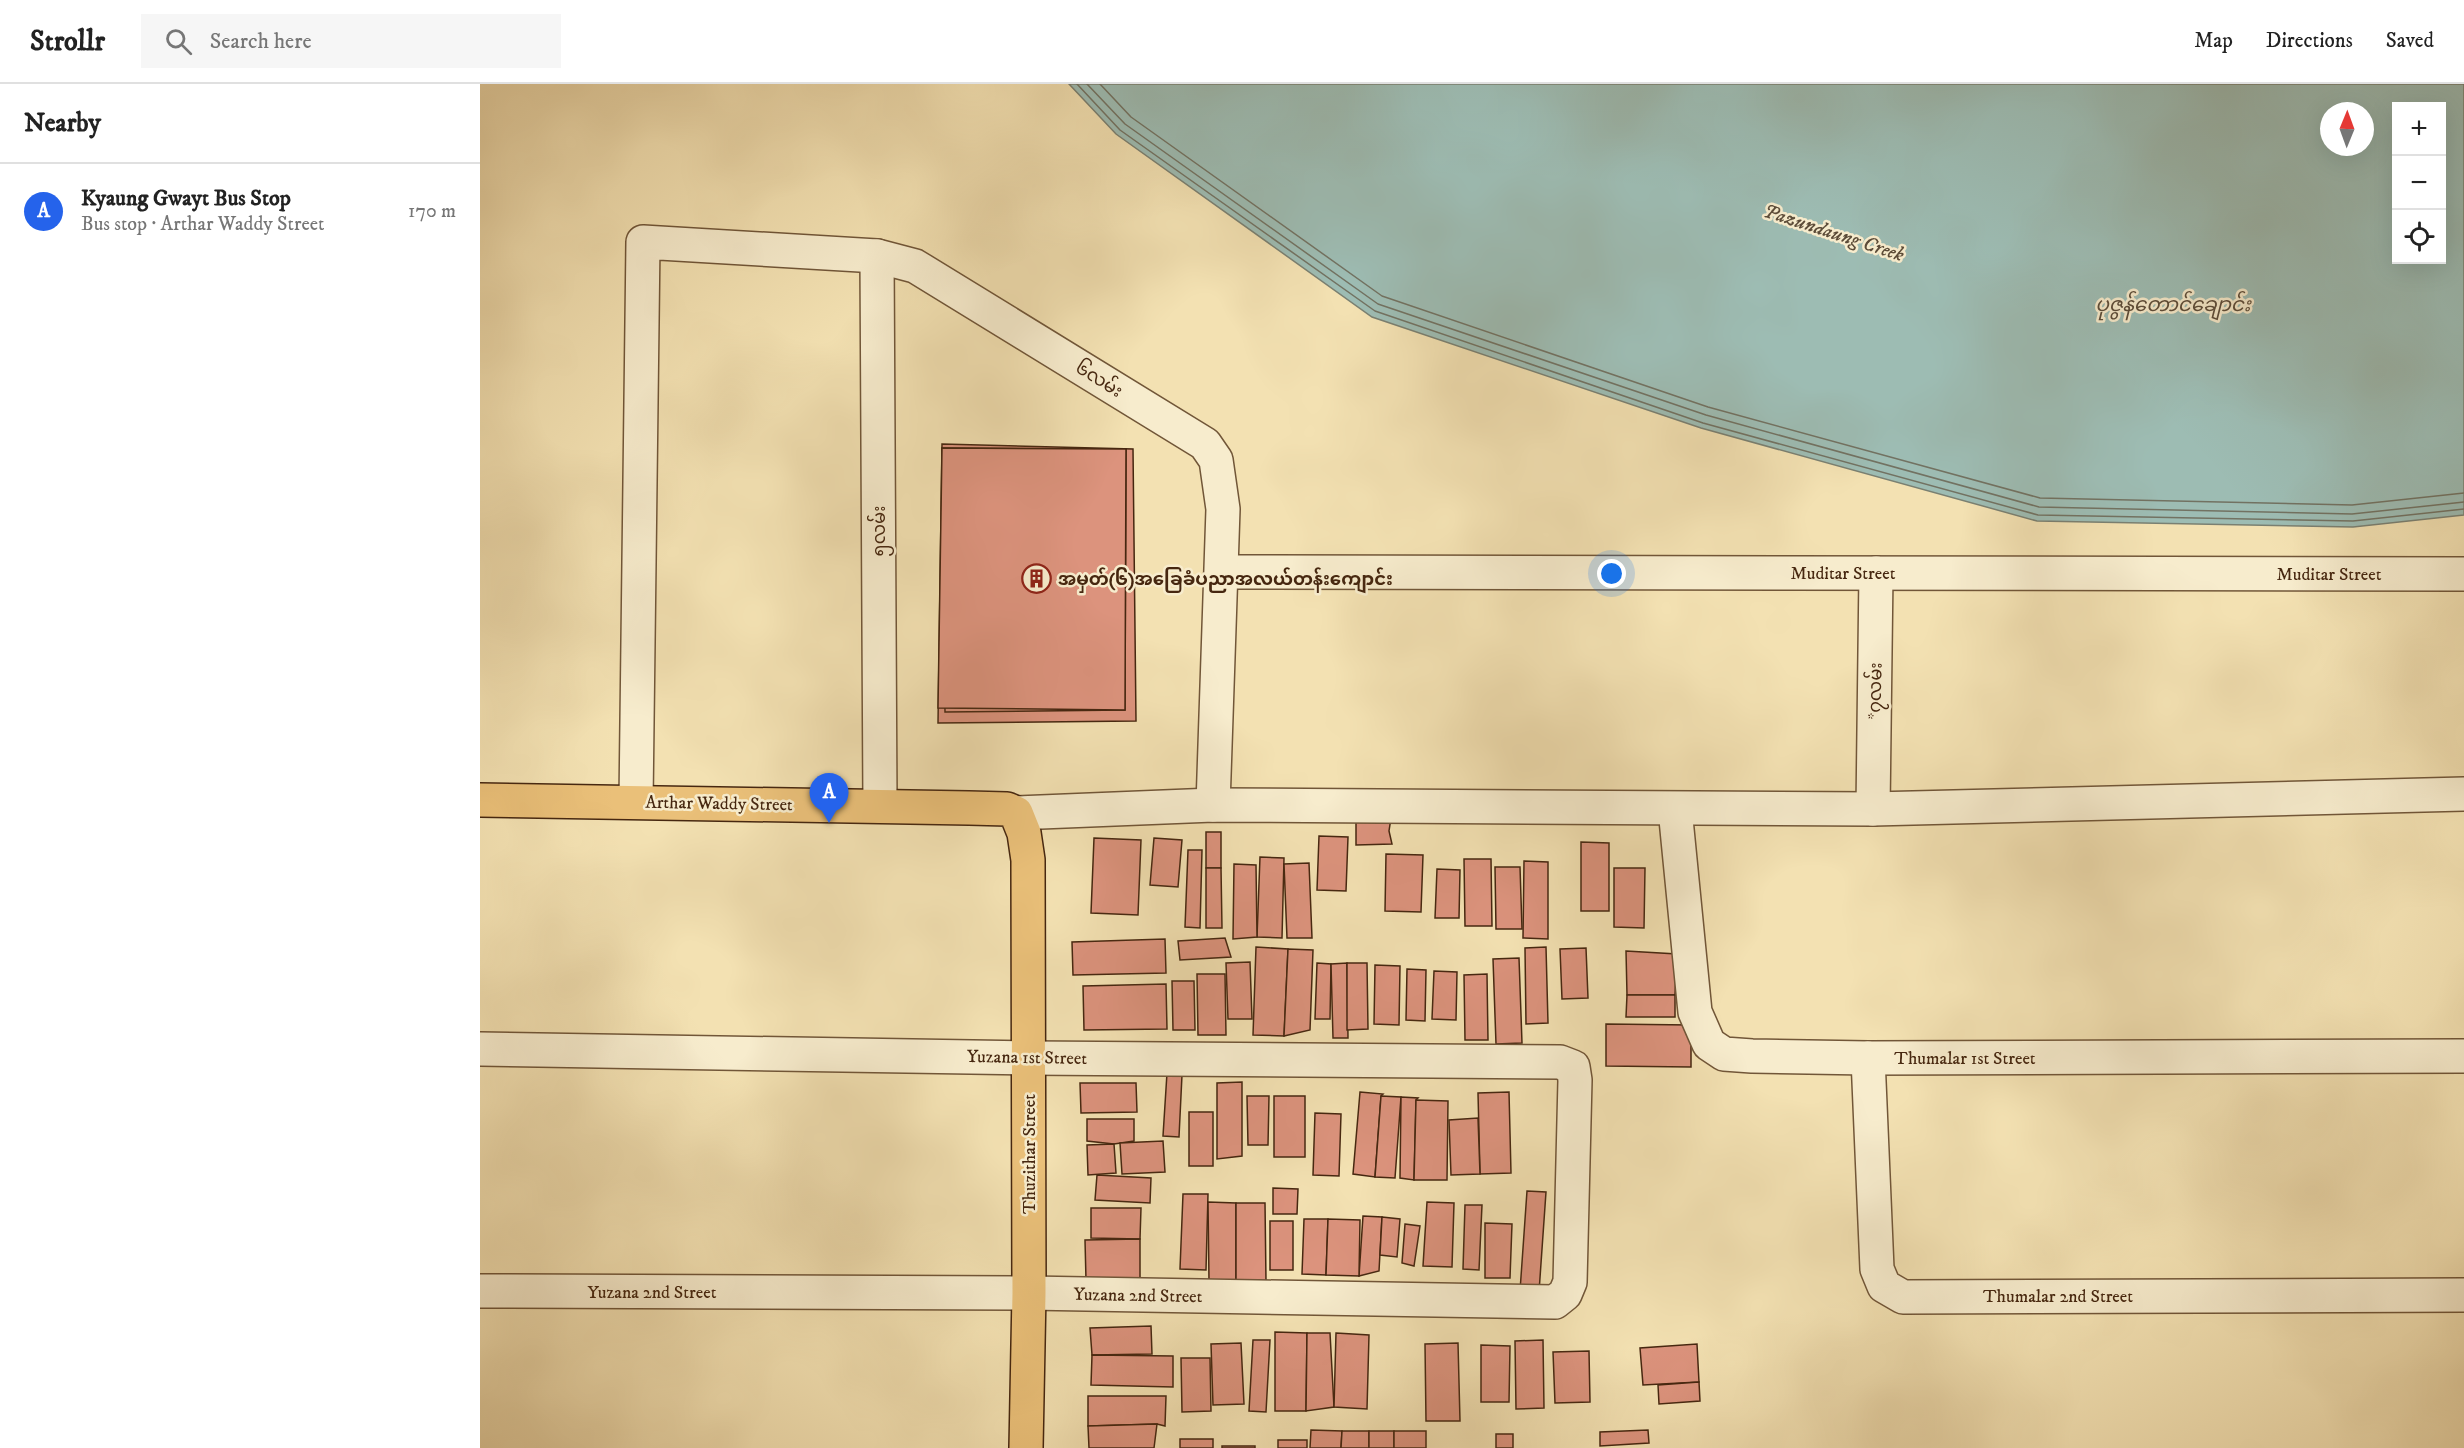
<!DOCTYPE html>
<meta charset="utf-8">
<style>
:root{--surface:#fff;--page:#f6f6f6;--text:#222;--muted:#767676;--line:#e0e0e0;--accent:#2563eb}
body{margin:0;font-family:"IM FELL DW Pica","Noto Sans Myanmar",serif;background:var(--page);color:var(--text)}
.controls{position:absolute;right:18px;top:18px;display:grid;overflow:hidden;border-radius:0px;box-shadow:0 6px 24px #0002}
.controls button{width:54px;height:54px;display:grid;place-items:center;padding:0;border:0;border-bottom:2px solid var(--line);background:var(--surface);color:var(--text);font:30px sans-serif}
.compass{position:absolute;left:1840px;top:18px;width:54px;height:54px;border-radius:50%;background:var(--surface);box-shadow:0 6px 24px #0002;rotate:1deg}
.you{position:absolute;left:1132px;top:490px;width:21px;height:21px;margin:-15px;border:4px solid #fff;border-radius:50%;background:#1a73e8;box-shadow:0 0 0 9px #1a73e833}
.badge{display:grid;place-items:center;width:39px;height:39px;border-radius:50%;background:var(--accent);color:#fff;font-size:20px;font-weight:700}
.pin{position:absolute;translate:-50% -50px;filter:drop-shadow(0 2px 3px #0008)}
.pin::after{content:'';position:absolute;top:32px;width:21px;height:18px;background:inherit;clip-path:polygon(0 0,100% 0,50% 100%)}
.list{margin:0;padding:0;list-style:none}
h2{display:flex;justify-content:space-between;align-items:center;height:78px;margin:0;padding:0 24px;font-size:26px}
h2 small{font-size:20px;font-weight:400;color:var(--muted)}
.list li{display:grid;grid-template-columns:39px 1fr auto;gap:18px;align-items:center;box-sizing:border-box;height:96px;padding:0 24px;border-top:2px solid var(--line)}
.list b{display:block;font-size:22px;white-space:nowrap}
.list p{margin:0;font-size:20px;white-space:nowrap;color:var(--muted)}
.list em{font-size:20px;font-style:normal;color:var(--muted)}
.icon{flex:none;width:33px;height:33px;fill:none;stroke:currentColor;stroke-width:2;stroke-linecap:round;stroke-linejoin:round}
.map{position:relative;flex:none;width:1984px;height:1364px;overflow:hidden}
header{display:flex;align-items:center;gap:36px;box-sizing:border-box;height:84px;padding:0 30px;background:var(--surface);border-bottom:2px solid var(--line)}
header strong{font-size:28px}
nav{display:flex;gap:33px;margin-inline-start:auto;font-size:21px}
.search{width:420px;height:54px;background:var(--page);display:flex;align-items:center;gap:15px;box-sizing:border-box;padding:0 21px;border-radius:0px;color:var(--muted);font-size:22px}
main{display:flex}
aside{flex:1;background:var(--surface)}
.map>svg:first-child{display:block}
.water{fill:#9dbcb3;stroke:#7a8072;stroke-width:1.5;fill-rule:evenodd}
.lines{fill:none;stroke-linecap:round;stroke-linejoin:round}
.shore{stroke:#727262;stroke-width:1.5}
.building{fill:#dc937d;stroke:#462710;stroke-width:1.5}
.minor-casing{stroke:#715638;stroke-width:36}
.major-casing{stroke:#462710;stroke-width:36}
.minor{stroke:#f7eccd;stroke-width:33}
.major{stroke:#eac079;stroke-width:33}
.labels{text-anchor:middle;stroke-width:5;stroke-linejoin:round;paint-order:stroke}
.street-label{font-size:18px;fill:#462710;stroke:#f7eccd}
.poi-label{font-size:18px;font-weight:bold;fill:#462710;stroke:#f7eccd;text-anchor:start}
.water-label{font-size:20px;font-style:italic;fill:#5c4c39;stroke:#f7eccd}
</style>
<header>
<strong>Strollr</strong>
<div class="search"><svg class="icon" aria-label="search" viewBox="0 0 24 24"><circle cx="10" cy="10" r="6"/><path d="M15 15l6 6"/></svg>Search here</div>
<nav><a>Map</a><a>Directions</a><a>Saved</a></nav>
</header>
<main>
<aside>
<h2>Nearby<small></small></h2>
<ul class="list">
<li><span class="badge">A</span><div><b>Kyaung Gwayt Bus Stop</b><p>Bus stop · Arthar Waddy Street</p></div><em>170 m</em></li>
</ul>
</aside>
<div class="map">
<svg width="1984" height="1364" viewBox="0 0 1984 1364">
<rect width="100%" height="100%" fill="#f3e1b2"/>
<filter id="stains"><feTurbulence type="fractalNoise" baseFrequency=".00333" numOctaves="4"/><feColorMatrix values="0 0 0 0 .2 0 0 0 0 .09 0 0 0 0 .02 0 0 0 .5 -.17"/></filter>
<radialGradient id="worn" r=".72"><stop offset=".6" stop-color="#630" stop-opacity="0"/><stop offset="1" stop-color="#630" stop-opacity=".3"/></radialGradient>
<path class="water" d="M589,0H1984V431L1873,443L1557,437L1221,344L892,233L636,50ZM1916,22H1962V176H1916ZM1849,27H1885V63H1849Z"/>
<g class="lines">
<g class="shore">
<path d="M597,0L640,46L895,227L1223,339L1558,431L1873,437L1984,425"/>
<path d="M607,0L645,40L898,220L1226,331L1559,423L1872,430L1984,418"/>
<path d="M620,0L651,33L902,212L1228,323L1560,414L1872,421L1984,409"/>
</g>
</g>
<g class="building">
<path d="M462,360L653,365L656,637L458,639Z"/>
<path d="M462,364L646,365L645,626L465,628Z"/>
<path d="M462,364L646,365L645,626L458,624Z"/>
<path d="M876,734H911L909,747L912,760L876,761Z"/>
<rect x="726" y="748" width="15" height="36"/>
<path d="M839,752L868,753L866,807L837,806Z"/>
<path d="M614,754L661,756L658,831L611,829Z"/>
<path d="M674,754L702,756L698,803L670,801Z"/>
<path d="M1101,758L1129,759V827H1101Z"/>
<path d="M708,766H722L720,844L705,843Z"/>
<path d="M906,770L943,771L941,828L905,827Z"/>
<path d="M780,773L804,774L802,854L777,853Z"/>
<path d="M984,775H1011L1012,842H985Z"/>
<path d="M1044,777L1068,778V855L1043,854Z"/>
<path d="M829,779L832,854H807L804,780Z"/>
<path d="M754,780L776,781L777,853L753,855Z"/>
<path d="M1015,783H1040L1042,845H1016Z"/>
<path d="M726,784H741L742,844H726Z"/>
<path d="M1134,784H1165L1164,844L1134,843Z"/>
<path d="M957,785L980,786L979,834H955Z"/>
<path d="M745,854L751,873L700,876L698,857Z"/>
<path d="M685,855L686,889L593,891L592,858Z"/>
<path d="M776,863L808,865L804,952L773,951Z"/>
<path d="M1066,863L1068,939L1046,940L1045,864Z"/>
<path d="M1106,864L1108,914L1082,915L1080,865Z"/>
<path d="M808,865L833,866L830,946L804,952Z"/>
<path d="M1146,867L1197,870L1195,911H1147Z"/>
<path d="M1039,874L1042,959L1016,960L1013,875Z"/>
<path d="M770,878L772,935H748L746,879Z"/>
<path d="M837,879L851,880L850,935H835Z"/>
<path d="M867,879L868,954H853L851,880Z"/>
<path d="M867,879H887L888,945L867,946Z"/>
<path d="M895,881L920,882L919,941L894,940Z"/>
<path d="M927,885L946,886L945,937L926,936Z"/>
<path d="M954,887L977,888L976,936L952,935Z"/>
<path d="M717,890H745L746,951H718Z"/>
<path d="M1007,890L1008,956H985L984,891Z"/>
<path d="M692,897H714L715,946H693Z"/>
<path d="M686,900L687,945L604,946L603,902Z"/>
<path d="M1147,911H1195V933H1146Z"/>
<path d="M1126,940L1211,941V983L1126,982Z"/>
<path d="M687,989L702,991L699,1053L683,1052Z"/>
<path d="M762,998V1072L737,1075V999Z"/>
<path d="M600,999H656L657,1028L601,1029Z"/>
<path d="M880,1008L903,1010L901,1012L895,1093L873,1090Z"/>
<path d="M1029,1008L1031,1089L1000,1090L998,1009Z"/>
<path d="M767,1012H789L788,1061H768Z"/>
<rect x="794" y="1012" width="31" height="61"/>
<path d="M901,1012L921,1013L915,1094L895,1093Z"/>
<path d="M921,1013L938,1014L936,1016L934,1096L920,1094Z"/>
<path d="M936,1016L968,1017L967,1096H934Z"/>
<rect x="709" y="1028" width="24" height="54"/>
<path d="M835,1029L861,1030L859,1092L833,1091Z"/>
<path d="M998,1034L1000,1090L971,1091L969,1036Z"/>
<path d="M607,1035H654V1057L634,1060L607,1057Z"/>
<path d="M683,1057L685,1088L642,1090L640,1059Z"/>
<path d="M634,1060L636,1089L608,1091L607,1061Z"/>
<path d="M617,1091L671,1094L670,1119L615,1116Z"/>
<path d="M793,1104L818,1105L817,1130H793Z"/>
<path d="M1047,1107L1066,1108L1059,1208L1040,1207Z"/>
<path d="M703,1110H728L726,1186L700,1185Z"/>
<path d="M728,1118L756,1119V1197H729Z"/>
<path d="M947,1118L974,1119L972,1183L943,1182Z"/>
<path d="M756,1119H785L786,1197H756Z"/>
<path d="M985,1121H1002L999,1186L983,1185Z"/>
<path d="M611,1124H661L660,1155L611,1154Z"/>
<path d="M883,1132L902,1133L899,1187L879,1192Z"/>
<path d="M902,1133L920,1135L917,1173L900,1171Z"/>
<path d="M824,1135H848L846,1191L822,1190Z"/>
<path d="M848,1135L880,1136L879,1192L846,1191Z"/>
<rect x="790" y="1137" width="23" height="49"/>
<path d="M1005,1139L1032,1140L1030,1194H1005Z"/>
<path d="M925,1140L940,1142L934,1182L922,1179Z"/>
<path d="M660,1155V1195L606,1196L605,1156Z"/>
<path d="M671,1242L672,1270L612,1271L610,1244Z"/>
<path d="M795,1248L827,1249L826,1327H795Z"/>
<path d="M827,1249H850L854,1323L826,1327Z"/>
<path d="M856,1249L889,1251L887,1325L854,1323Z"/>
<path d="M773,1256H790L786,1328L769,1327Z"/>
<path d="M1063,1256L1064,1324L1036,1325L1035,1257Z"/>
<path d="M761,1259L764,1320L733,1321L731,1260Z"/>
<path d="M978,1259L980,1337H946L945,1260Z"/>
<path d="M1217,1260L1219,1298L1163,1301L1160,1264Z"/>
<path d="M1001,1261L1030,1262L1029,1318H1001Z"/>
<path d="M1109,1267L1110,1318L1075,1319L1073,1268Z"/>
<path d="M612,1271L693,1272V1303L611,1301Z"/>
<path d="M701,1274H730L731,1327L702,1328Z"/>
<path d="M1219,1298L1220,1317L1179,1320L1178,1301Z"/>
<path d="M608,1312H686L685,1342L677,1340L608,1342Z"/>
<path d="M677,1340L674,1364H609L608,1342Z"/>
<path d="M831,1346L862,1347L861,1364H830Z"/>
<path d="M1168,1346L1169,1359L1120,1362V1348Z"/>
<path d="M862,1347H889V1364H861Z"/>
<rect x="889" y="1347" width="25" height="17"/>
<rect x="914" y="1347" width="32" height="17"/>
<rect x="1016" y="1350" width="17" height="14"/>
<rect x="700" y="1355" width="33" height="9"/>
<rect x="798" y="1356" width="29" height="8"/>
<rect x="742" y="1362" width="33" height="2"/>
</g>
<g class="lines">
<defs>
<g id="minor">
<path d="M397,172L400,722"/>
<path d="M742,488L1984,490"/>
<path d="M156,718L163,158L397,172L435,182L725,360L736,376L743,425L733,721"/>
<path d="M1195,725L1215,928L1229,960L1244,970L1272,972L1388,974L1984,972"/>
<path d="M1393,725L1396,489"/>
<path d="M536,729L733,721L1393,725L1984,710"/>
<path d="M0,965L549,974L1080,978L1093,983L1095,996L1090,1198L1085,1210L1075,1218L549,1209L0,1207"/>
<path d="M1388,974L1397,1185L1404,1202L1423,1213L1984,1211"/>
</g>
<path id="major" d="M0,716L489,724L527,725L536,729L544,749L548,776L549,1209L546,1364"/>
</defs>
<use href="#minor" class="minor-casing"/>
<use href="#major" class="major-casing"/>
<use href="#minor" class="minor"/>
<use href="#major" class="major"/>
</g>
<defs>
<symbol id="building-ring" viewBox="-11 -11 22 22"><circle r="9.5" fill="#f7eccd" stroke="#8f2418" stroke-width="1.5"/><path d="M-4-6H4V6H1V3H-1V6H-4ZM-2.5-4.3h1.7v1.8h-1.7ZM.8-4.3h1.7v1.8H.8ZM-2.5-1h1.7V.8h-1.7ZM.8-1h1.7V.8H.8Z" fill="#8f2418"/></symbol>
</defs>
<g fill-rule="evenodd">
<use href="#building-ring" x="540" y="478" width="33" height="33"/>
</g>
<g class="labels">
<g class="street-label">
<text transform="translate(619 295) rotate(32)" y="6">၆လမ်း</text>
<text transform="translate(399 447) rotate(-90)" y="6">၅လမ်း</text>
<text x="1363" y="495">Muditar Street</text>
<text x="1849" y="496">Muditar Street</text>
<text transform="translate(1395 607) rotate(-89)" y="6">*၇လမ်း</text>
<text transform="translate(239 719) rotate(1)" y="6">Arthar Waddy Street</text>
<text transform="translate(547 973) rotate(1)" y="6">Yuzana 1st Street</text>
<text x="1485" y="980">Thumalar 1st Street</text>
<text transform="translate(549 1070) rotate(-90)" y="6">Thuzithar Street</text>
<text x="172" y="1214">Yuzana 2nd Street</text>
<text transform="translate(658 1211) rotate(1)" y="6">Yuzana 2nd Street</text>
<text x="1578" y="1218">Thumalar 2nd Street</text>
</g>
<g class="poi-label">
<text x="578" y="501">အမှတ်(၆)အခြေခံပညာအလယ်တန်းကျောင်း</text>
</g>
<g class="water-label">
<text transform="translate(1354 148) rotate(18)" y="7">Pazundaung Creek</text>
<text x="1693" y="227">ပုဇွန်တောင်ချောင်း</text>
</g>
</g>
<rect width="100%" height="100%" filter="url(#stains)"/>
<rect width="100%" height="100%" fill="url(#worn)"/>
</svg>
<div class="controls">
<button>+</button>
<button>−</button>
<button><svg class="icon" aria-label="locate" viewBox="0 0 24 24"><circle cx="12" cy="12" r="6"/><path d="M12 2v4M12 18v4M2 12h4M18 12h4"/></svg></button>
</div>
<svg class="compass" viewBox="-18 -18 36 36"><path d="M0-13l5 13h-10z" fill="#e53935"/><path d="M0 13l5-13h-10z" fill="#767676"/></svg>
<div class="you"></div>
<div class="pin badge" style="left:349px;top:739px">A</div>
</div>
</main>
